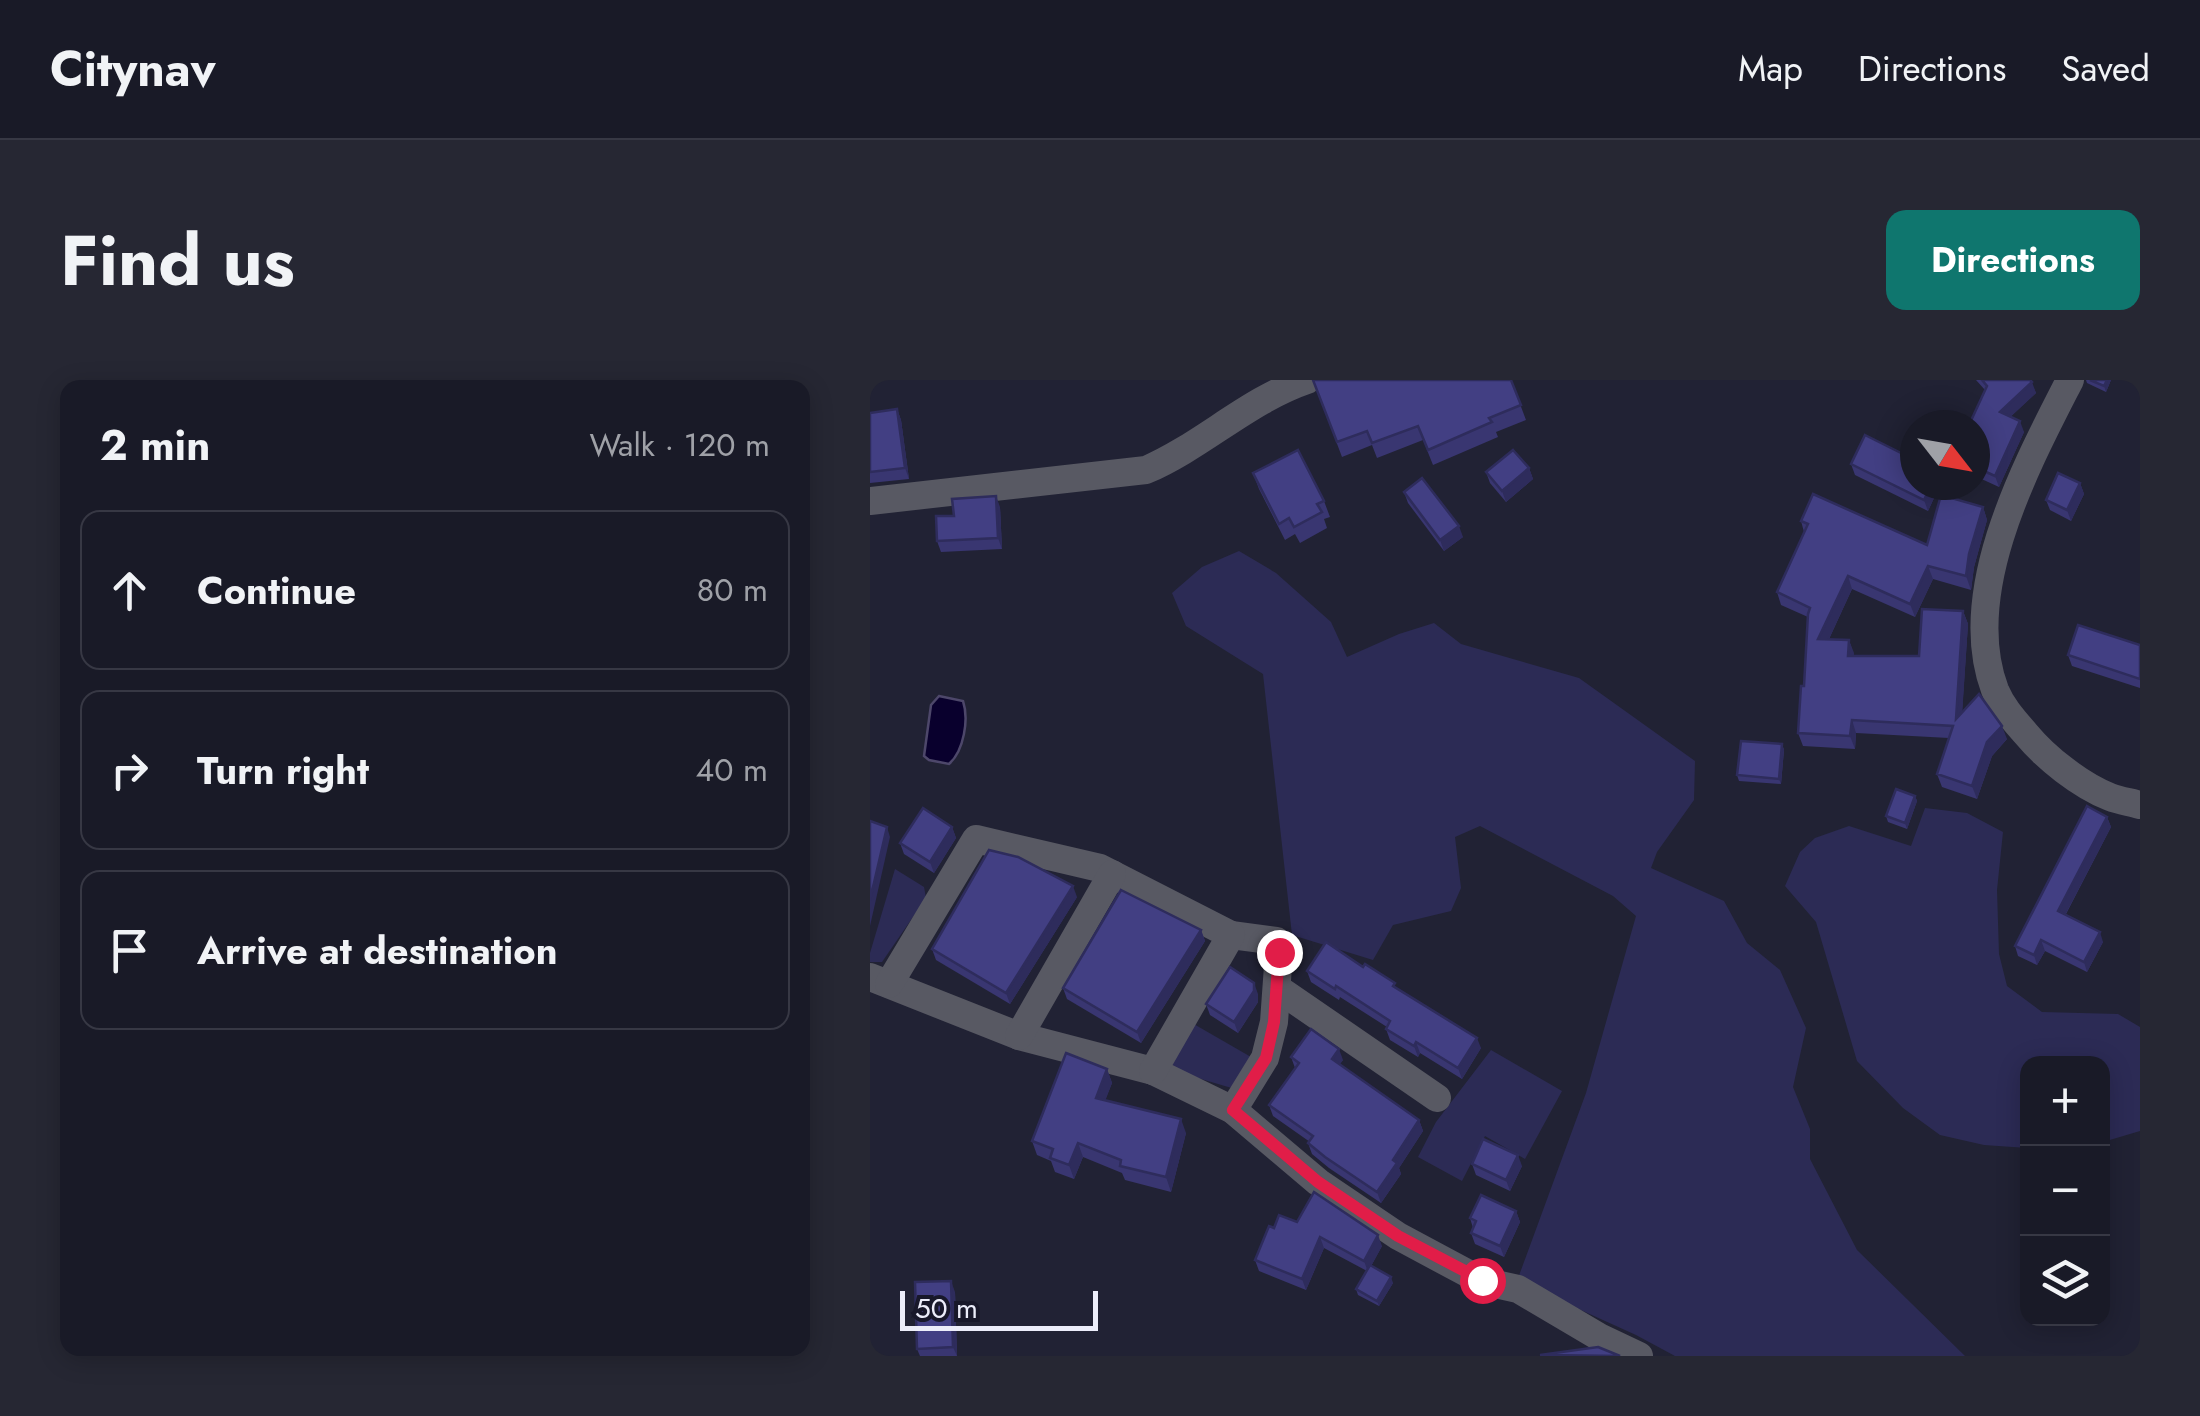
<!DOCTYPE html>
<meta charset="utf-8">
<style>
:root{--surface:#191a27;--page:#262733;--text:#f1f3f6;--muted:#9fa1a7;--line:#373844;--accent:#0f766e}
body{margin:0;font-family:Jost,sans-serif;background:var(--page);color:var(--text)}
.controls{position:absolute;right:30px;bottom:30px;display:grid;overflow:hidden;border-radius:20px;box-shadow:0 5px 25px #0003}
.controls button{width:90px;height:90px;display:grid;place-items:center;padding:0;border:0;border-bottom:2px solid var(--line);background:var(--surface);color:var(--text);font:50px sans-serif}
.compass{position:absolute;left:1030px;top:30px;width:90px;height:90px;border-radius:50%;background:var(--surface);box-shadow:0 5px 25px #0003;rotate:121deg}
.scale{position:absolute;left:30px;bottom:25px;width:198px;box-sizing:border-box;padding-left:10px;border:5px solid #ecedfa;border-top:0;font-size:28px;line-height:35px;white-space:nowrap;color:#ecedfa;-webkit-text-stroke:8px #18182a;paint-order:stroke}
.stop{position:absolute;width:30px;height:30px;margin:-22px;border:8px solid #e11d48;border-radius:50%;background:#fff}
.stop.end{background:#e11d48;border-color:#fff;box-shadow:0 2px 10px #0008}
.list{margin:0;padding:0;list-style:none}
h2{display:flex;justify-content:space-between;align-items:center;height:130px;margin:0;padding:0 40px;font-size:42px}
h2 small{font-size:32px;font-weight:400;color:var(--muted)}
.list li{display:grid;grid-template-columns:65px 1fr auto;gap:30px;align-items:center;box-sizing:border-box;height:160px;margin:0 20px 20px;padding:0 20px;border:2px solid var(--line);border-radius:20px}
.list b{display:block;font-size:38px;white-space:nowrap}
.list em{font-size:32px;font-style:normal;color:var(--muted)}
.icon{flex:none;width:55px;height:55px;fill:none;stroke:currentColor;stroke-width:2;stroke-linecap:round;stroke-linejoin:round}
.map{position:relative;flex:none;width:1270px;height:976px;overflow:hidden;border-radius:20px}
header{display:flex;align-items:center;gap:60px;box-sizing:border-box;height:140px;padding:0 50px;background:var(--surface);border-bottom:2px solid var(--line)}
header strong{font-size:48px}
nav{display:flex;gap:55px;margin-inline-start:auto;font-size:35px}
.intro{display:flex;align-items:center;justify-content:space-between;box-sizing:border-box;height:240px;padding:0 60px}
h1{margin:0;font-size:70px}
.button{padding:25px 45px;border-radius:20px;background:var(--accent);color:#fff;font-size:35px;font-weight:700}
main{display:flex;gap:60px;padding:0 60px}
aside{flex:1;background:var(--surface);border-radius:20px;box-shadow:0 5px 25px #0003}
.map>svg:first-child{display:block}
.green{fill:#2c2b55}
.water{fill:#09002d;stroke:#4d476a;stroke-width:2.5}
.lines{fill:none;stroke-linecap:round;stroke-linejoin:round}
.street{stroke:#585963;stroke-width:28}
.wall{fill:#393671}
.shaded-wall{fill:#2e2c5c}
.building{fill:#423f83;stroke:#2e2c5c;stroke-width:2.5}
.route{stroke:#e11d48;stroke-width:12}
</style>
<header>
<strong>Citynav</strong>
<nav><a>Map</a><a>Directions</a><a>Saved</a></nav>
</header>
<div class="intro"><h1>Find us</h1><a class="button">Directions</a></div>
<main>
<aside>
<h2>2 min<small>Walk · 120 m</small></h2>
<ul class="list">
<li><svg class="icon" aria-label="ahead" viewBox="0 0 24 24"><path d="M12 20V5M6 11l6-6 6 6"/></svg><div><b>Continue</b></div><em>80 m</em></li>
<li><svg class="icon" aria-label="right" viewBox="0 0 24 24"><path d="M7 20v-9h11M14 6l5 5-5 5"/></svg><div><b>Turn right</b></div><em>40 m</em></li>
<li><svg class="icon" aria-label="arrive" viewBox="0 0 24 24"><path d="M6 21V4h12l-3 4 3 4H6"/></svg><div><b>Arrive at destination</b></div></li>
</ul>
</aside>
<div class="map">
<svg width="1270" height="976" viewBox="0 0 1270 976">
<rect width="100%" height="100%" fill="#212234"/>
<g class="green">
<path d="M369,171L406,193L461,242L477,277L529,254L564,243L591,264L709,298L825,381L824,420L787,472L781,488L854,521L877,563L910,590L936,648L923,707L940,749V779L987,870L1095,976H805L766,955L647,901L716,713L766,536L743,516L610,446L585,457L591,508L581,531L523,545L503,580L422,555L393,294L316,246L302,213L332,187Z"/>
<path d="M1055,428L1097,433L1133,452L1127,510L1129,574L1137,606L1172,632L1248,634L1270,647V751L1233,762L1232,684H1158L1157,768L1114,765L1070,755L1033,728L987,681L946,542L915,506L930,472L945,458L979,446L1041,466Z"/>
<path d="M25,489L54,507L56,518L12,582H0V573Z"/>
<path d="M322,643L381,677L365,709L304,691L301,677Z"/>
<path d="M621,670L692,711L655,779L615,756L592,801L548,777L566,742Z"/>
</g>
<path class="water" d="M69,316L93,321C99,339 94,371 79,384L59,380L54,376L61,325Z"/>
<g class="lines">
<g class="street">
<path d="M1200,0C1156,86 1088,212 1125,310C1132,327 1144,340 1156,354C1176,378 1210,405 1240,417C1250,421 1260,422 1270,425"/>
<path d="M0,121L276,90C332,66 378,20 437,0"/>
<path d="M361,555L406,561L409,572L404,642L395,678L363,730"/>
<path d="M0,597L149,656L283,691L363,730L448,802L528,856L612,901L648,909L731,958L769,976"/>
<path d="M19,604L106,459L230,488L361,555L283,691"/>
<path d="M407,608L567,718"/>
<path d="M149,656L242,494"/>
</g>
</g>
<g class="wall">
<path d="M443,0H641L656,40L626,52L628,57L563,85L553,60L507,78L502,65L472,77Z"/>
<path d="M1106,0H1160L1166,13L1141,36L1154,52L1129,107L1105,96V45L1115,10Z"/>
<path d="M1216,0H1241L1236,12L1217,3Z"/>
<path d="M27,29L31,40L39,99L0,103V33Z"/>
<path d="M981,84L1070,105L1058,131L985,95Z"/>
<path d="M659,88L663,99L636,122L620,103L616,92Z"/>
<path d="M383,93L454,121L460,137L454,139L457,148L430,163L425,154L415,160L389,109Z"/>
<path d="M1210,103L1214,114L1201,141L1180,130L1176,120Z"/>
<path d="M534,112L593,157L574,171L538,123Z"/>
<path d="M130,127L132,169L71,172L67,161L84,136Z"/>
<path d="M1113,127L1117,140L1104,187L1101,210L1063,199L1045,237L982,209L959,259L979,260L984,276H1049L1093,231L1098,244L1092,332L1137,359L1122,376L1107,419L1072,407L1067,394L1079,358L986,353L985,369L933,366L928,353L934,306L938,237L911,225L907,212L934,152L931,141L1057,165Z"/>
<path d="M1270,265V308L1202,286L1198,275Z"/>
<path d="M912,364L914,370L911,404L869,401L867,395Z"/>
<path d="M1045,416L1047,421L1037,449L1018,442L1016,436Z"/>
<path d="M1237,437L1241,447L1196,534L1233,562L1217,592L1175,571L1167,585L1148,576L1145,566Z"/>
<path d="M82,447L86,458L64,493L34,474L30,463Z"/>
<path d="M207,517L140,624L66,580L62,569Z"/>
<path d="M331,550L335,561L271,663L197,619L193,608Z"/>
<path d="M437,591L527,608L611,668L592,699L550,673L548,677L520,660L516,649L517,647L470,617L469,620L441,602Z"/>
<path d="M388,614V622L368,653L340,635L336,624Z"/>
<path d="M421,677L473,680L469,684L549,740L553,751L529,788L531,794L511,823L459,788L442,774L438,763L440,762L403,736L399,725L425,688Z"/>
<path d="M237,689L242,703L235,720L316,753L301,812L255,800L252,793L213,777L204,799L185,792L181,781L167,775L162,761Z"/>
<path d="M602,784L652,786L640,811L606,795Z"/>
<path d="M646,831L650,842L634,877L605,864L601,853L603,848L600,838Z"/>
<path d="M427,842L512,866L501,886L523,903L509,926L488,915L486,909L497,891L454,868L436,910L389,891L385,880L404,848Z"/>
<path d="M85,912L87,976H50L47,969Z"/>
</g>
<g class="shaded-wall">
<path d="M1237,0H1241L1236,12L1234,6Z"/>
<path d="M1162,2L1166,13L1134,43L1130,32Z"/>
<path d="M27,29L31,40L39,99L35,88Z"/>
<path d="M1150,41L1154,52L1129,107L1125,96Z"/>
<path d="M659,88L663,99L636,122L632,111Z"/>
<path d="M1210,103L1214,114L1201,141L1197,130Z"/>
<path d="M1061,105H1070L1058,131L1054,120Z"/>
<path d="M126,116L130,127L132,169L128,158Z"/>
<path d="M1113,127L1117,140L1104,187L1101,210L1096,196L1099,174Z"/>
<path d="M589,146L593,157L574,171L570,160Z"/>
<path d="M1058,186L1063,199L1045,237L1040,224Z"/>
<path d="M978,196L982,209L953,272L948,259Z"/>
<path d="M1093,231L1098,244L1091,352L1086,339Z"/>
<path d="M979,260L984,273L983,290L978,276Z"/>
<path d="M982,340L986,353L985,369L980,356Z"/>
<path d="M1132,346L1137,359L1122,376L1107,419L1102,406L1117,362Z"/>
<path d="M912,364L914,370L911,404L909,399Z"/>
<path d="M1045,416L1047,421L1037,449L1035,443Z"/>
<path d="M1237,437L1241,447L1192,541L1188,531Z"/>
<path d="M17,447L20,457L0,546V520Z"/>
<path d="M82,447L86,458L64,493L60,482Z"/>
<path d="M203,506L207,517L140,624L136,613Z"/>
<path d="M331,550L335,561L271,663L267,652Z"/>
<path d="M1230,552L1233,562L1217,592L1214,582Z"/>
<path d="M1171,560L1175,571L1167,585L1164,575Z"/>
<path d="M384,603L388,614V622L368,653L364,642Z"/>
<path d="M607,658L611,668L592,699L588,688Z"/>
<path d="M546,662L550,673L548,677L544,666Z"/>
<path d="M469,669L473,680L466,690L462,679Z"/>
<path d="M237,689L242,703L231,732L226,718Z"/>
<path d="M311,739L316,753L301,812L296,797Z"/>
<path d="M549,740L553,751L529,788L531,794L511,823L507,812L523,780Z"/>
<path d="M208,763L213,777L204,799L199,785Z"/>
<path d="M648,775L652,786L640,811L636,800Z"/>
<path d="M646,831L650,842L634,877L630,866Z"/>
<path d="M508,855L512,866L498,892L494,881Z"/>
<path d="M450,857L454,868L436,910L432,899Z"/>
<path d="M521,897L523,903L509,926L507,921Z"/>
<path d="M81,901L85,912L87,976L83,967Z"/>
</g>
<g class="building">
<path d="M443,0H641L651,25L619,38L622,42L558,70L548,46L502,63L497,51L467,62Z"/>
<path d="M1112,0H1160L1162,2L1130,32L1150,41L1125,96L1105,87V45H1099L1117,6Z"/>
<path d="M1220,0H1237L1234,6Z"/>
<path d="M27,29L35,88L0,92V33Z"/>
<path d="M995,55L1045,80V105H1061L1054,120L981,84Z"/>
<path d="M428,70L454,121L447,124L452,132L424,147L419,138L409,144L383,93Z"/>
<path d="M643,70L659,88L632,111L616,92Z"/>
<path d="M1188,93L1210,103L1197,130L1176,120Z"/>
<path d="M552,98L589,146L570,160L534,112Z"/>
<path d="M943,114L1057,165L1071,115L1113,127L1099,174L1096,196L1058,186L1040,224L978,196L948,259L979,260L978,276H1049L1052,229L1093,231L1086,339L1109,314L1132,346L1117,362L1102,406L1067,394L1083,346L982,340L980,356L928,353L931,306H934L938,234L940,228L907,212L938,144L931,141Z"/>
<path d="M126,116L128,158L67,161L66,136H84L82,119Z"/>
<path d="M1208,245L1270,265V299L1198,275Z"/>
<path d="M871,361L912,364L909,399L867,395Z"/>
<path d="M1026,409L1045,416L1035,443L1016,436Z"/>
<path d="M1217,426L1237,437L1188,531L1230,552L1214,582L1171,560L1164,575L1145,566Z"/>
<path d="M53,428L82,447L60,482L30,463Z"/>
<path d="M0,441L17,447L0,520Z"/>
<path d="M119,470L148,477L203,506L136,613L62,569Z"/>
<path d="M251,510L331,550L267,652L193,608Z"/>
<path d="M456,562L493,587L495,584L525,603L523,606L607,658L588,688L546,662L544,666L516,649L520,641L466,606L465,609L437,591Z"/>
<path d="M360,587L384,603V611L364,642L336,624Z"/>
<path d="M441,649L469,669L462,679L549,740L523,780L527,783L507,812L455,777L438,763L443,756L399,725L429,683L421,677Z"/>
<path d="M196,673L237,689L226,718L311,739L296,797L250,786L251,780L208,763L199,785L180,778L183,769L162,761Z"/>
<path d="M613,759L648,775L636,800L602,784Z"/>
<path d="M444,812L508,855L494,881L450,857L432,899L385,880L399,846L404,848L409,835L427,842Z"/>
<path d="M611,815L646,831L630,866L601,853L606,841L600,838Z"/>
<path d="M500,885L521,897L507,921L486,909Z"/>
<path d="M81,901L83,967L47,969L45,902Z"/>
<path d="M728,967L750,976L670,975Z"/>
</g>
<g class="lines">
<path class="route" d="M409,572L404,642L396,678L363,730L448,802L528,856L612,900"/>
</g>
</svg>
<div class="controls">
<button>+</button>
<button>−</button>
<button><svg class="icon" aria-label="layers" viewBox="0 0 24 24"><path d="M12 4l9 5-9 5-9-5zM3 14l9 5 9-5"/></svg></button>
</div>
<svg class="compass" viewBox="-18 -18 36 36"><path d="M0-13l5 13h-10z" fill="#e53935"/><path d="M0 13l5-13h-10z" fill="#9fa1a7"/></svg>
<div class="scale">50 m</div>
<div class="stop" style="left:612px;top:900px"></div>
<div class="stop end" style="left:409px;top:572px"></div>
</div>
</main>
